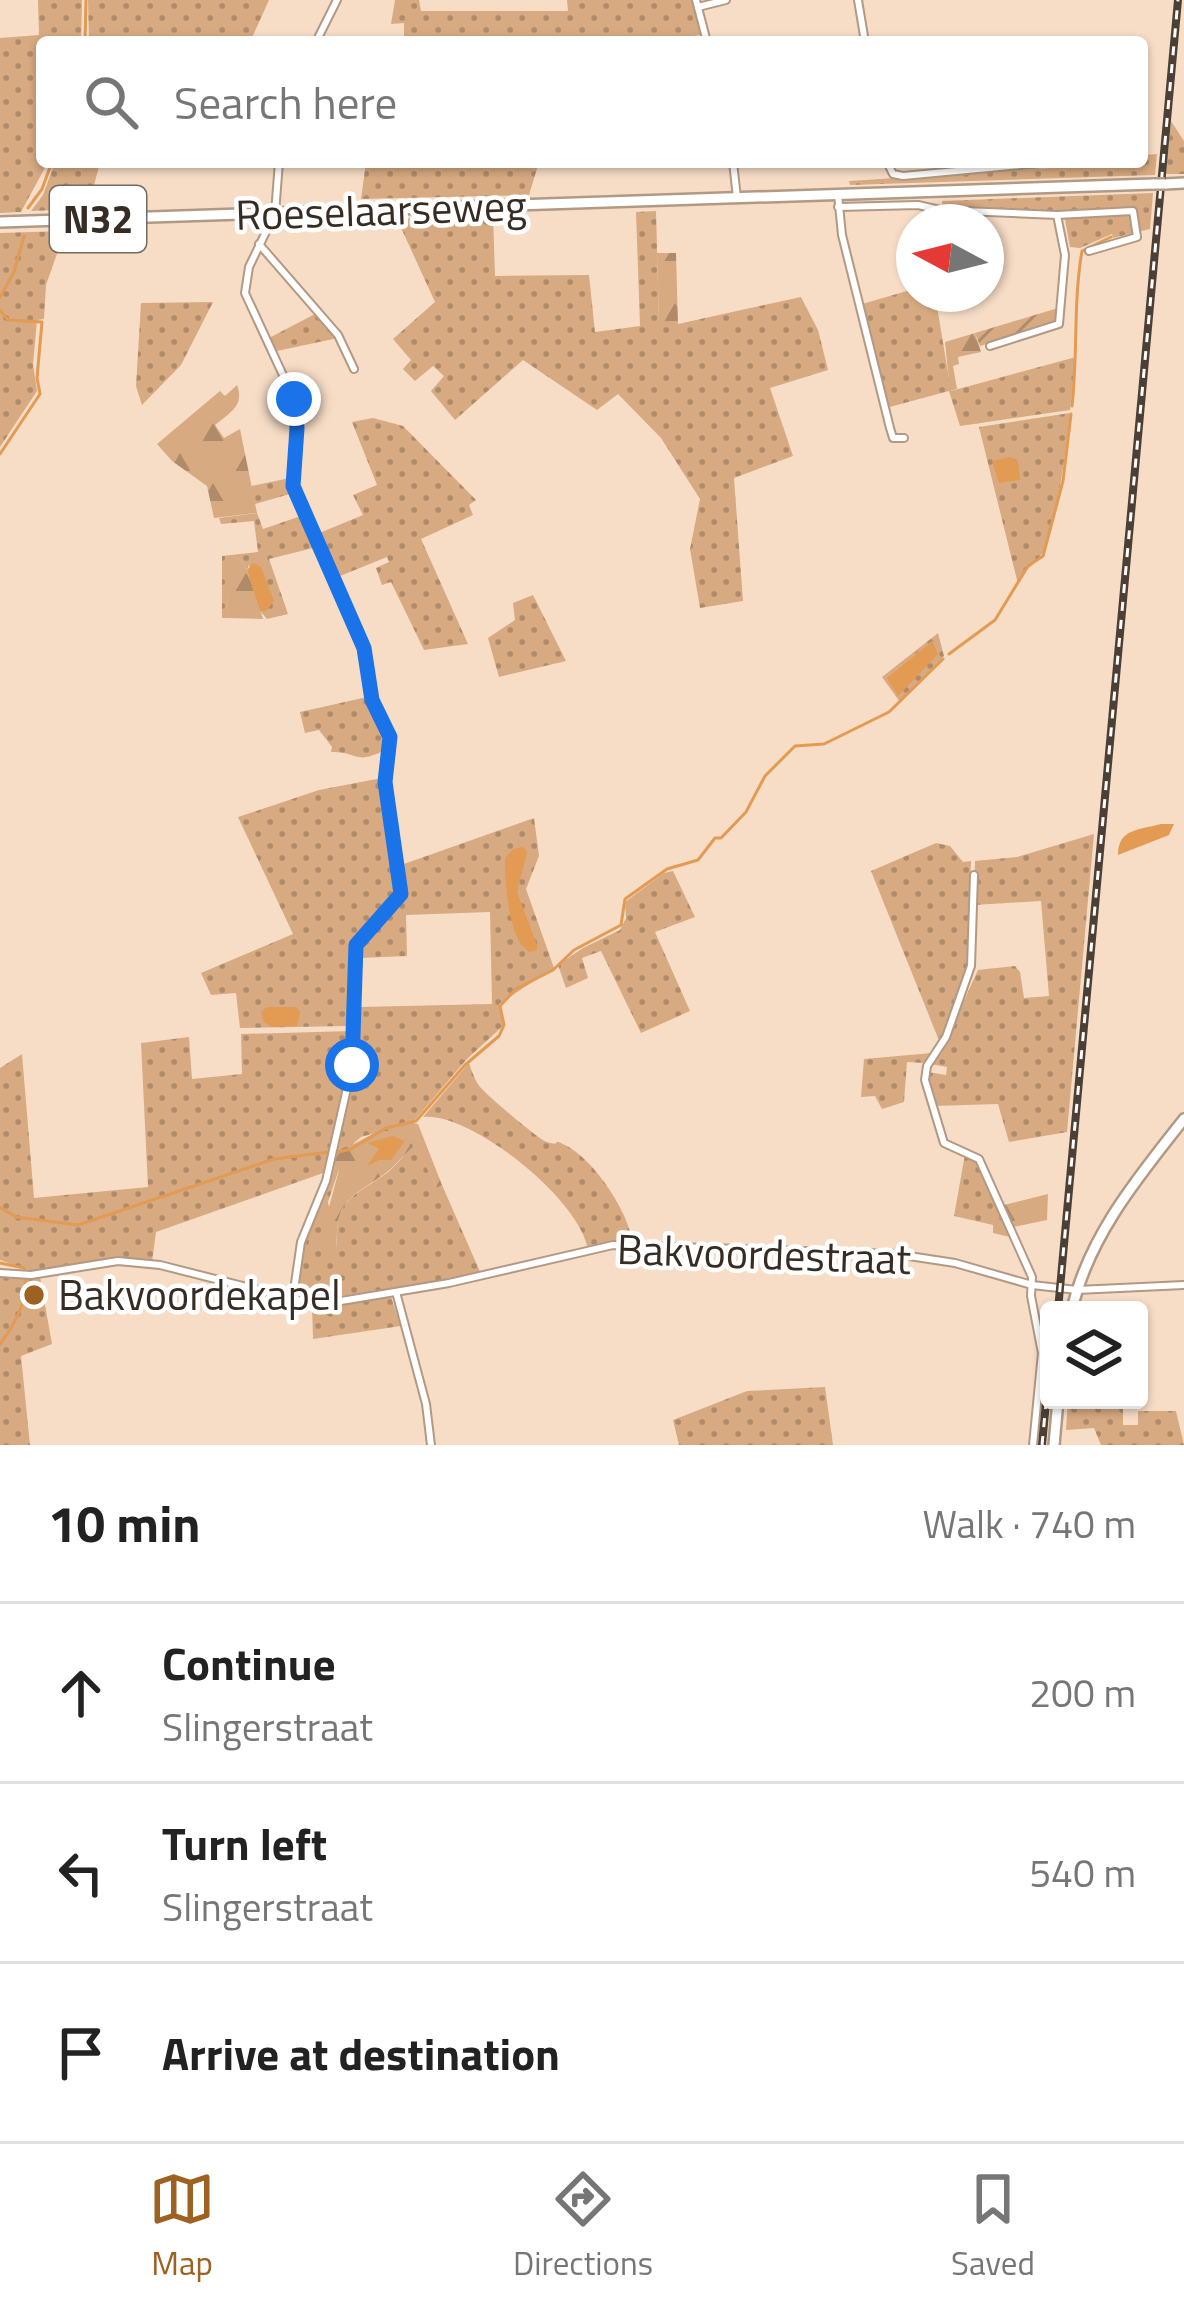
<!DOCTYPE html>
<meta charset="utf-8">
<style>
:root{--surface:#fff;--page:#f6f6f6;--text:#222;--muted:#767676;--line:#e0e0e0;--accent:#9d6122}
body{margin:0;font-family:"Titillium Web",sans-serif;background:var(--page);color:var(--text)}
.controls{position:absolute;right:36px;bottom:36px;display:grid;overflow:hidden;border-radius:12px;box-shadow:0 3px 9px #0004}
.controls button{width:108px;height:108px;display:grid;place-items:center;padding:0;border:0;border-bottom:3px solid var(--line);background:var(--surface);color:var(--text);font:60px sans-serif}
.compass{position:absolute;left:896px;top:204px;width:108px;height:108px;border-radius:50%;background:var(--surface);box-shadow:0 3px 9px #0004;rotate:277deg}
.stop{position:absolute;width:36px;height:36px;margin:-27px;border:9px solid #1a73e8;border-radius:50%;background:#fff}
.stop.end{background:#1a73e8;border-color:#fff;box-shadow:0 3px 12px #0008}
.list{margin:0;padding:0;list-style:none}
h2{display:flex;justify-content:space-between;align-items:center;height:156px;margin:0;padding:0 48px;font-size:51px}
h2 small{font-size:39px;font-weight:400;color:var(--muted)}
.list li{display:grid;grid-template-columns:78px 1fr auto;gap:36px;align-items:center;box-sizing:border-box;height:180px;padding:0 48px;border-top:3px solid var(--line)}
.list b{display:block;font-size:45px;white-space:nowrap}
.list p{margin:0;font-size:39px;white-space:nowrap;color:var(--muted)}
.list em{font-size:39px;font-style:normal;color:var(--muted)}
.icon{flex:none;width:66px;height:66px;fill:none;stroke:currentColor;stroke-width:2;stroke-linecap:round;stroke-linejoin:round}
.map{position:relative;flex:none;width:1184px;height:1445px;overflow:hidden}
.search{position:absolute;background:var(--surface);box-shadow:0 3px 9px #0004;left:36px;right:36px;top:36px;height:132px;display:flex;align-items:center;gap:30px;box-sizing:border-box;padding:0 42px;border-radius:12px;color:var(--muted);font-size:45px}
.sheet{height:696px;background:var(--surface)}
nav{display:flex;justify-content:space-around;align-items:center;box-sizing:border-box;height:168px;border-top:3px solid var(--line);background:var(--surface);font-size:33px;color:var(--muted)}
nav a{display:grid;justify-items:center;gap:6px}
nav .on{color:var(--accent)}
.map>svg:first-child{display:block}
.grass{fill:url(#grass-dots);fill-rule:evenodd}
.forest{fill:url(#forest-firs)}
.garden{fill:url(#garden-furrows)}
.water{fill:#e39a53}
.lines{fill:none;stroke-linecap:round;stroke-linejoin:round}
.stream{stroke:#e39a53;stroke-width:3}
.minor-casing{stroke:#b29984;stroke-width:10}
.primary-casing{stroke:#b29984;stroke-width:14}
.minor{stroke:#fff;stroke-width:6}
.primary{stroke:#fff;stroke-width:9}
.rail-casing{stroke:#4c4036;stroke-width:8}
.rail{stroke:#fff;stroke-width:3;stroke-dasharray:9;stroke-linecap:butt}
.primary-bridge-casing{stroke:#b29984;stroke-width:14;stroke-linecap:butt}
.primary-bridge{stroke:#fff;stroke-width:9}
.route{stroke:#1a73e8;stroke-width:15}
.poi-dot{fill:#9d6122;stroke:#fff;stroke-width:4.5}
.labels{text-anchor:middle;stroke-width:9;stroke-linejoin:round;paint-order:stroke}
.shield{fill:#fff;stroke:#726b65;stroke-width:3}
.shield-label{font-size:39px;font-weight:bold;fill:#362c23}
.street-label{font-size:42px;fill:#362c23;stroke:#fff}
.poi-label{font-size:42px;fill:#362c23;stroke:#fff;text-anchor:start}
</style>
<div class="map">
<svg width="1184" height="1445" viewBox="0 0 1184 1445">
<defs>
<pattern id="grass-dots" width="8" height="8" patternUnits="userSpaceOnUse" patternTransform="scale(3)"><rect width="8" height="8" fill="#d7aa82"/><path d="M2 2h.1M6 6h.1" fill="none" stroke="#af8b6a" stroke-width="1.8" stroke-linecap="round"/></pattern>
<pattern id="forest-firs" width="22" height="20" patternUnits="userSpaceOnUse" patternTransform="scale(3)"><rect width="22" height="20" fill="#d7aa82"/><path d="M5 1l3.5 6h-7zM16 11l3.5 6h-7z" fill="#af8b6a"/></pattern>
<pattern id="garden-furrows" width="10" height="10" patternUnits="userSpaceOnUse" patternTransform="scale(3)"><rect width="10" height="10" fill="#d7aa82"/><path d="M-1 1l2-2M0 10L10 0M9 11l2-2" fill="none" stroke="#af8b6a"/></pattern>
</defs>
<rect width="100%" height="100%" fill="#f7ddc6"/>
<g class="grass">
<path d="M38,0H82L81,42H42V162H48L21,212L0,213V38L39,35Z"/>
<path d="M88,0H269L250,42H89Z"/>
<path d="M395,0H419L421,11H568L567,0H692L701,35L647,42H404V23L391,24Z"/>
<path d="M1171,121L1184,141V174H1166Z"/>
<path d="M1157,154L1155,175L850,185L849,181L1142,162L1144,155Z"/>
<path d="M55,162H100L88,209L31,211L43,195Z"/>
<path d="M366,162H539L529,195L361,199Z"/>
<path d="M1153,193L1150,229L1113,238L1112,234L1080,248L1070,247L1064,214L942,207V201Z"/>
<path d="M656,211L659,324H678L801,297L818,330L828,370L770,388L793,456L734,478L743,601L700,608L690,549L700,499L661,438L618,394L597,410L523,360L455,420L431,391L444,376L433,366L415,381L403,369L411,360L393,339L435,302L397,219L493,216L495,276L589,275L595,332L640,326L636,212Z"/>
<path d="M65,231L46,285L44,319L37,320L33,364L37,391L0,447V233Z"/>
<path d="M914,289V294H935L951,391L1076,357L1070,410L960,426L949,391L886,408L862,304Z"/>
<path d="M213,302L181,365L142,405L136,386L141,303Z"/>
<path d="M317,313L338,338L277,351L269,338Z"/>
<path d="M1070,413C1067,439 1056,538 1041,555C1031,568 1026,567 1018,584L979,427Z"/>
<path d="M373,418L403,426L476,500L469,505L473,515L421,539L468,644L424,650L391,582L382,585L376,568L389,562L387,557L335,578L317,534L363,515L353,495L377,485L352,422Z"/>
<path d="M290,478V494L255,504L251,486Z"/>
<path d="M257,513L263,529L301,516L317,547L269,559L288,614L267,619L260,611H266L249,565L247,570L239,558L229,563L227,618H222V556L258,552L254,521L221,524L219,518Z"/>
<path d="M533,595L566,661L499,677L488,638L515,620L513,603Z"/>
<path d="M938,633L944,656L900,702L882,677ZM932,641L899,695H898L886,678Z"/>
<path d="M367,697L384,732L387,749C354,766 361,752 331,752L332,747L319,730L305,733L300,712Z"/>
<path d="M382,778L399,886L392,905L351,945L352,1022L347,1026L240,1028L236,993L211,995L201,973L293,934L238,817L319,790Z"/>
<path d="M534,818L539,856L526,889L554,968L499,1004L503,1026L467,1059L412,1123L361,1137L348,1148L335,1150L359,1052V1007L492,1004L490,912L406,915L407,956L360,958L357,954C375,916 411,916 401,865Z"/>
<path d="M1094,834L1067,1132L1009,1142L998,1104L934,1106L928,1072L946,1075L947,1067L930,1064L945,1042L978,970L1015,966L1020,972L1024,998L1049,996L1041,901L974,905L975,861L1017,857Z"/>
<path d="M936,843L950,846L963,862L971,861L967,965L940,1043L871,871Z"/>
<path d="M673,871L695,917L655,932L690,1011L641,1033L601,951L582,958L588,978L566,988L558,965L583,948L620,930L626,918L625,902L664,873Z"/>
<path d="M352,1031L353,1050L326,1172L156,1232L152,1262L114,1259L31,1271L0,1260V1068L22,1054L34,1198L148,1187L141,1043L189,1037L192,1079L242,1074L241,1034Z"/>
<path d="M932,1053L924,1063L907,1062L904,1102L882,1109L875,1096L861,1097L864,1059Z"/>
<path d="M469,1063C472,1072 475,1081 481,1088C489,1097 539,1140 547,1142C564,1147 550,1137 565,1145C595,1160 629,1213 633,1244L606,1242L587,1246C577,1198 471,1112 423,1117Z"/>
<path d="M415,1144L437,1188L442,1185L481,1274L328,1298L299,1295L296,1286L310,1223L334,1168L339,1169L328,1202L337,1250C335,1198 350,1199 387,1173C397,1165 405,1153 415,1144Z"/>
<path d="M965,1154L979,1163L1014,1238L993,1233V1225L954,1216Z"/>
<path d="M0,1274L40,1277L52,1344L21,1356L30,1445H0Z"/>
<path d="M391,1297L401,1326L313,1339L312,1305Z"/>
<path d="M825,1387L833,1445H679L673,1420L747,1391Z"/>
<path d="M1068,1400H1123V1425H1138V1411H1176L1184,1445H1101L1094,1428L1066,1430Z"/>
</g>
<g class="forest">
<path d="M657,253H676L678,324H659Z"/>
<path d="M975,333L981,352L958,357L959,364L953,366L957,389L950,391L945,342Z"/>
<path d="M237,385C245,405 230,413 215,425L224,438L240,429L257,513L214,518L207,486L172,461L157,444L220,391L225,396Z"/>
<path d="M239,558L247,570L263,619L227,618L228,563Z"/>
<path d="M408,1122L418,1124L442,1185L437,1188L415,1145C405,1153 396,1165 386,1173C349,1199 335,1199 337,1250L335,1255L330,1254L324,1238L325,1222L339,1170L334,1168L335,1150C360,1146 376,1126 408,1122Z"/>
<path d="M1048,1194L1047,1220L1013,1227L1004,1205Z"/>
</g>
<path class="garden" d="M1058,308L1056,324L980,346L975,333Z"/>
<g class="water">
<path d="M1011,457L1018,462L1020,480L999,483L992,461Z"/>
<path d="M253,563L261,567L274,601L266,611H260L247,570Z"/>
<path d="M932,641L938,654L898,696L886,678Z"/>
<path d="M1161,824H1174L1169,835L1118,855C1118,828 1140,830 1161,824Z"/>
<path d="M523,847L527,852L517,892L537,945V950L530,952C508,941 505,882 505,858L513,849Z"/>
<path d="M267,1007H296L300,1012L297,1026L272,1027L264,1022L261,1012Z"/>
<path d="M392,1136L405,1141L391,1160H379L367,1166L379,1149L368,1143Z"/>
</g>
<g class="lines">
<g class="stream">
<path d="M85,42L86,0"/>
<path d="M28,208L42,189L52,162"/>
<path d="M0,297L14,272L24,236"/>
<path d="M0,310L8,320L42,322L37,378L40,394L0,454"/>
<path d="M1072,406C1078,354 1073,303 1082,251L1111,237"/>
<path d="M949,654L995,620L1028,566L1043,556L1063,481L1071,414"/>
<path d="M338,1152L351,1149L386,1128L416,1121L465,1065L499,1036L504,1025L500,1006L516,989L553,970L574,950L621,925L625,899L667,869L698,860L715,838H721L746,812L765,776L795,746L824,744L889,712L943,659"/>
<path d="M0,1207L16,1217L78,1225L274,1159L329,1152"/>
<path d="M0,1263L24,1268C31,1295 16,1323 0,1344"/>
</g>
<defs>
<g id="minor">
<path d="M696,0L707,42"/>
<path d="M858,0L865,42"/>
<path d="M698,7L726,0"/>
<path d="M316,42L337,0"/>
<path d="M279,162L275,213L249,267L245,293L294,399L297,428L293,486L297,499L364,648L372,700L390,737L385,782L401,894L356,945L355,1053L326,1181L301,1242L293,1297"/>
<path d="M733,162L737,198"/>
<path d="M887,162L893,174L903,176L1054,162"/>
<path d="M838,195L842,235L890,428L893,438H904"/>
<path d="M838,207L918,205L940,210L1057,215L1065,255L1059,324L990,346"/>
<path d="M1057,215L1133,211L1137,237L1089,251"/>
<path d="M259,244L338,335L354,369"/>
<path d="M974,875L971,966L946,1037L927,1066L925,1080L944,1143L979,1159L1032,1277L1031,1296L1042,1353L1033,1445"/>
<path d="M0,1273L31,1275L118,1261L160,1265L306,1302H335L449,1283L613,1245L896,1254L955,1263L1032,1285L1077,1290L1184,1285"/>
<path d="M396,1292L426,1404L431,1445"/>
</g>
<g id="primary">
<path d="M1165,184L1184,183"/>
<path d="M0,222L1154,184"/>
<path d="M1072,1310C1088,1237 1139,1176 1184,1119"/>
<path d="M1054,1445L1058,1400"/>
</g>
</defs>
<use href="#minor" class="minor-casing"/>
<use href="#primary" class="primary-casing"/>
<use href="#minor" class="minor"/>
<use href="#primary" class="primary"/>
<defs>
<g id="rail">
<path d="M1058,1310L1178,0"/>
<path d="M1042,1445L1049,1371"/>
</g>
</defs>
<use href="#rail" class="rail-casing"/>
<use href="#rail" class="rail"/>
<defs>
<path id="primary-bridge" d="M1154,184H1165"/>
</defs>
<use href="#primary-bridge" class="primary-bridge-casing"/>
<use href="#primary-bridge" class="primary-bridge"/>
</g>
<g class="lines">
<path class="route" d="M294,399L297,428L293,486L364,648L372,700L390,737L385,782L401,894L356,945L352,1065"/>
</g>
<circle class="poi-dot" cx="34" cy="1295" r="12"/>
<g class="labels">
<rect class="shield" x="50" y="186" width="96" height="66" rx="9"/>
<g class="shield-label">
<text x="98" y="233">N32</text>
</g>
<g class="street-label">
<text transform="translate(381 210) rotate(-2)" y="15">Roeselaarseweg</text>
<text transform="translate(764 1254) rotate(2)" y="15">Bakvoordestraat</text>
</g>
<g class="poi-label">
<text x="58" y="1310">Bakvoordekapel</text>
</g>
</g>
</svg>
<div class="controls">
<button><svg class="icon" aria-label="layers" viewBox="0 0 24 24"><path d="M12 4l9 5-9 5-9-5zM3 14l9 5 9-5"/></svg></button>
</div>
<svg class="compass" viewBox="-18 -18 36 36"><path d="M0-13l5 13h-10z" fill="#e53935"/><path d="M0 13l5-13h-10z" fill="#767676"/></svg>
<div class="stop" style="left:352px;top:1065px"></div>
<div class="stop end" style="left:294px;top:399px"></div>
<div class="search"><svg class="icon" aria-label="search" viewBox="0 0 24 24"><circle cx="10" cy="10" r="6"/><path d="M15 15l6 6"/></svg>Search here</div>
</div>
<section class="sheet">
<h2>10 min<small>Walk · 740 m</small></h2>
<ul class="list">
<li><svg class="icon" aria-label="ahead" viewBox="0 0 24 24"><path d="M12 20V5M6 11l6-6 6 6"/></svg><div><b>Continue</b><p>Slingerstraat</p></div><em>200 m</em></li>
<li><svg class="icon" aria-label="left" viewBox="0 0 24 24"><path d="M17 20v-9H6M10 6l-5 5 5 5"/></svg><div><b>Turn left</b><p>Slingerstraat</p></div><em>540 m</em></li>
<li><svg class="icon" aria-label="arrive" viewBox="0 0 24 24"><path d="M6 21V4h12l-3 4 3 4H6"/></svg><div><b>Arrive at destination</b></div></li>
</ul>
</section>
<nav>
<a class="on"><svg class="icon" aria-label="map" viewBox="0 0 24 24"><path d="M3 6l6-2 6 2 6-2v14l-6 2-6-2-6 2zM9 4v14M15 6v14"/></svg>Map</a>
<a><svg class="icon" aria-label="directions" viewBox="0 0 24 24"><path d="M12 3l9 9-9 9-9-9zM9 14v-3h6M13 9l2 2-2 2"/></svg>Directions</a>
<a><svg class="icon" aria-label="saved" viewBox="0 0 24 24"><path d="M7 4h10v16l-5-4-5 4z"/></svg>Saved</a>
</nav>
